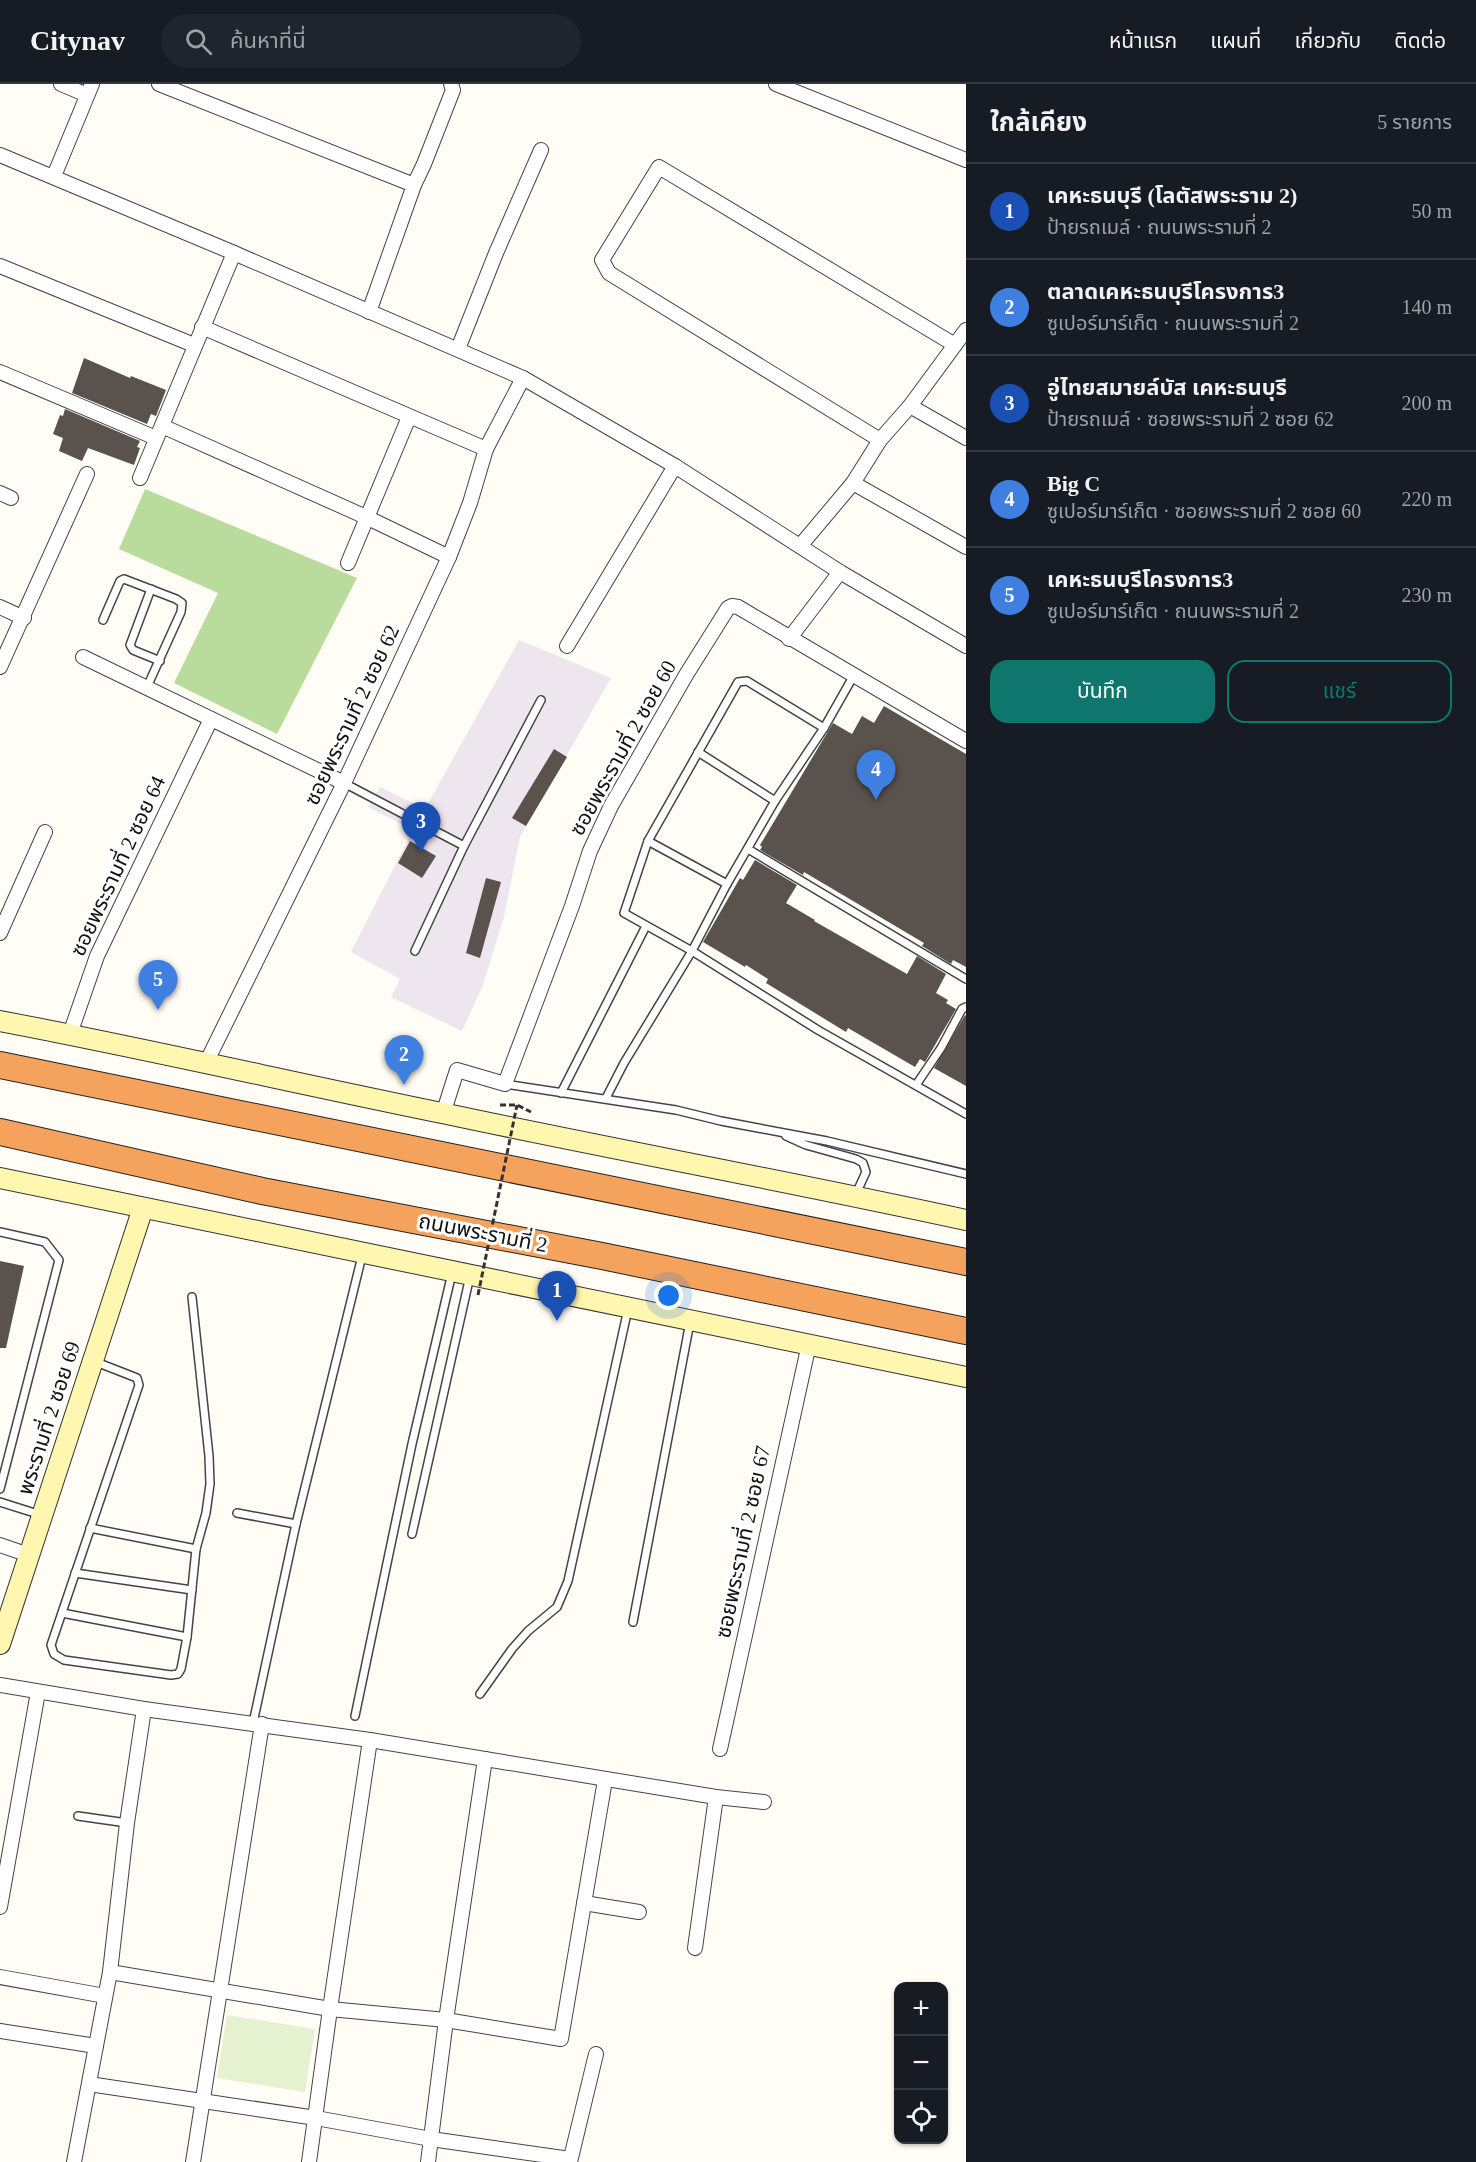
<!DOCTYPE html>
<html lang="th">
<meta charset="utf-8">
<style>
:root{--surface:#171b24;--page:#20242c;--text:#f1f3f6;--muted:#9ea1a6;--line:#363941;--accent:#0f766e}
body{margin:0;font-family:"Times New Roman","Noto Sans Thai",serif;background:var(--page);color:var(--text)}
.controls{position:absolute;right:18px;bottom:18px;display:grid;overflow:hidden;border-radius:12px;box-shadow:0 2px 4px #0004}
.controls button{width:54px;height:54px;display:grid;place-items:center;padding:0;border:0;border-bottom:2px solid var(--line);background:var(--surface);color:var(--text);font:30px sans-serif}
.you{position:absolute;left:669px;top:1212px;width:21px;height:21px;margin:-15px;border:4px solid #fff;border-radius:50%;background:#1a73e8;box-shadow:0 0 0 9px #1a73e833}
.badge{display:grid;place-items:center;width:39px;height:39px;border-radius:50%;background:var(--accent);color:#fff;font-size:20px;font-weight:700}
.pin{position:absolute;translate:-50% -50px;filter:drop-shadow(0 2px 3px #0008)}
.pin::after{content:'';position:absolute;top:32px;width:21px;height:18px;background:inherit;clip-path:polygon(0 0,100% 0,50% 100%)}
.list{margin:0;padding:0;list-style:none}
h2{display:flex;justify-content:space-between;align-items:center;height:78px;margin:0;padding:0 24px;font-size:26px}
h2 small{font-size:20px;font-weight:400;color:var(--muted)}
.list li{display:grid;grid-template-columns:39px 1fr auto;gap:18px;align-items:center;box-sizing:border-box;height:96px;padding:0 24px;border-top:2px solid var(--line)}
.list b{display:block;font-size:22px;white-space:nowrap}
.list p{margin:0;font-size:20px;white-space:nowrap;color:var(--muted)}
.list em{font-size:20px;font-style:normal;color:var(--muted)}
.actions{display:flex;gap:12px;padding:18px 24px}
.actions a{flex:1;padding:14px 0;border:2px solid var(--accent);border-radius:18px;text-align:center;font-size:21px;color:var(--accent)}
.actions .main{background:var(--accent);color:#fff}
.icon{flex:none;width:33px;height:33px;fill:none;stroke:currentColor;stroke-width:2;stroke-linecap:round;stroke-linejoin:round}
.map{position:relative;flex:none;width:966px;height:2078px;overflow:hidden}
header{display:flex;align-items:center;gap:36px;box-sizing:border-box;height:84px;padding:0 30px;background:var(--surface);border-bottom:2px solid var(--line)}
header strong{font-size:28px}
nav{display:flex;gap:33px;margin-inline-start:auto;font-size:21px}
.search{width:420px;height:54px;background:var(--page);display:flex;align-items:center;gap:15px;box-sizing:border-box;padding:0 21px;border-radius:33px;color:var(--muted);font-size:22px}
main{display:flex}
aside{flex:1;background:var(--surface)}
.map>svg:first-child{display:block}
.industrial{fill:#eee6ef}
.forest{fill:#b9dc9c}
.pitch{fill:#e6f2cf}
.building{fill:#5a524d}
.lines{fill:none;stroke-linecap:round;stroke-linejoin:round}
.lane-casing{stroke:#444;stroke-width:10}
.street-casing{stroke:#444;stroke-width:16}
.secondary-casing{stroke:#333;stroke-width:22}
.highway-casing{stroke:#222;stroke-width:28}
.path{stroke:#333;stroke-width:3;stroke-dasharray:6 3;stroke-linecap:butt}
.lane{stroke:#fff;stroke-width:7}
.street{stroke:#fff;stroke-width:14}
.secondary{stroke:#fff6b0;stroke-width:20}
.highway{stroke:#f5a25d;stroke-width:26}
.path-bridge{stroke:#333;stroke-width:3;stroke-dasharray:6 3;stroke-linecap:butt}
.labels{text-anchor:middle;stroke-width:6;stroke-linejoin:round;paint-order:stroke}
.street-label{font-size:21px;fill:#111;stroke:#fff}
</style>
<header>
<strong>Citynav</strong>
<div class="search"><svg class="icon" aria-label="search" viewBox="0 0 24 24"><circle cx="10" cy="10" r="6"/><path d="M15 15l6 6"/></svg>ค้นหาที่นี่</div>
<nav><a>หน้าแรก</a><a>แผนที่</a><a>เกี่ยวกับ</a><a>ติดต่อ</a></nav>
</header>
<main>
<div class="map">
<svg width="966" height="2078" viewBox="0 0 966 2078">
<rect width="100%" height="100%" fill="#fffdf5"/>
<path class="industrial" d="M519,556L611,594L520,753L504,833L483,901L462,947L391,913L400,895L351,868L413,746L368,723L380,703L425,725Z"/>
<path class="forest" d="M145,405L357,494L277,650L174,599L218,509L119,465Z"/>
<path class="pitch" d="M227,1931L315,1945L305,2008L217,1994Z"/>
<g class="building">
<path d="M84,274L130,294L131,292L166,306L156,332L151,330L147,340L72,309Z"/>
<path d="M65,325L140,357L137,363L140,364L134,381L88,364L82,377L59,367L63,354L53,350L60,331L63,332Z"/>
<path d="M884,622L966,670V883L953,876L951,880L922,862L924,859L804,788L803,791L760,766L762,763L760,761L833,639L852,650L862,632L874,639Z"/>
<path d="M554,665L567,673L526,742L512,734Z"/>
<path d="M410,757L436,772L422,794L398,779Z"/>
<path d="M755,776L797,801L786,819L815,836L814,837L907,890L917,872L946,890L936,909L948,916L946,919L956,925L925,978L920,975L915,983L848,944L846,948L766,899L768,895L746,881L745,883L703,858L740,794L743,796Z"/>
<path d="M486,794L501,798L480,874L466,869Z"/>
<path d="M965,931L966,932V1002L934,984Z"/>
<path d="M0,1177L24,1182L6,1264H0Z"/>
</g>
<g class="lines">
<defs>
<g id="lane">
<path d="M151,505L130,561L133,566L160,577"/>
<path d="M103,536L120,497L124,495L176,515L182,519L181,528L147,603"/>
<path d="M824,644L747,597L738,598L648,757L624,829L692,867L818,946L966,1030"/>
<path d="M698,668L775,717"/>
<path d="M344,699L464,762"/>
<path d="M648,757L727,800"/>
<path d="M748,765L966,895"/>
<path d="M415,867L464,762L541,616"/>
<path d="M505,1000L676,1026L721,1037L827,1057L966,1090"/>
<path d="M916,1001L941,964L962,925L966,923"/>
<path d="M561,1009L646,842"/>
<path d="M606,1014L624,979L692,867L727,800L775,717L824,644L854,591"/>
<path d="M786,1052L806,1061L856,1075L863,1079L866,1088L855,1112"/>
<path d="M0,1148L45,1158L59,1176L0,1405"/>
<path d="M96,1278L137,1294L139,1301L51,1561L54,1570L64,1576L171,1591L178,1590L181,1585L187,1553L196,1465L206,1429L210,1400L209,1372L192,1213"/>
<path d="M0,1418L41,1431"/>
<path d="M237,1429L296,1440"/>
<path d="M90,1444L196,1465"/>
<path d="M412,1450L470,1192"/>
<path d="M75,1489L192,1506"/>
<path d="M62,1529L187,1553"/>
<path d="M633,1538L690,1238"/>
<path d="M480,1610L512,1565L528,1547L557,1523L568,1497L628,1225"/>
<path d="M355,1632L412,1360L452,1189"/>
<path d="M253,1639L296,1440L362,1172"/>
<path d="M78,1732L127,1739"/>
</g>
<g id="street">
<path d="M61,0L87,11"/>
<path d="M159,0L414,101L424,80L453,6L451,0"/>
<path d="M776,0L966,76"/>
<path d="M0,71L234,169L523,294L675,382L840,488L966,562"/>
<path d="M54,92L92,0"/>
<path d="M0,182L194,261"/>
<path d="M369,228L414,101"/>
<path d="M202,243L486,365"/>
<path d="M458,265L496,169L541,66"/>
<path d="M0,288L156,354"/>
<path d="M910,322L966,354"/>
<path d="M162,342L366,433L449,473"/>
<path d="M880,356L609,189L602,176L659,83L955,261"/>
<path d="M140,394L234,169"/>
<path d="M853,399L966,463"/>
<path d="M0,409L11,414"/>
<path d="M800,462L853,399L880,356L910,322L966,246"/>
<path d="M348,479L409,333"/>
<path d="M0,523L24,534"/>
<path d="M789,555L840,488"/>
<path d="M567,562L675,382"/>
<path d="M83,573L344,699"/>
<path d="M0,583L87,390"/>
<path d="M0,849L45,748"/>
<path d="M70,950L97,872L211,635"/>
<path d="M206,979L344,699L449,473L470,419L486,365L523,294"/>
<path d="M443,1030L457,986L505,1000L572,822L590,767L611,722L686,591L728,524L732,522L738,523L966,657"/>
<path d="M0,1461L29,1471"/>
<path d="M0,1601L144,1625L370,1656L716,1713L764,1718"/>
<path d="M720,1665L809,1260"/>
<path d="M584,1819L639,1828"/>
<path d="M0,1823L38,1608"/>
<path d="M695,1864L716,1713"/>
<path d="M110,1888L330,1925L446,1936L561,1955L605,1696"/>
<path d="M0,1893L105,1912"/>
<path d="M0,1947L96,1962"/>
<path d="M89,2000L316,2034L431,2055L570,2075"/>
<path d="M74,2078L110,1888L127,1739L144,1625"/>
<path d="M193,2078L262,1640"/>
<path d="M309,2078L330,1925L370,1656"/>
<path d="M428,2078L446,1936L485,1675"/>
<path d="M570,2078L596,1970"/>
</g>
<g id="secondary">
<path d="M0,937C148,965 294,999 442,1029C616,1066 792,1098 966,1136"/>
<path d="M0,1094L966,1293"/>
<path d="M0,1560L143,1124"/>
</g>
<g id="highway">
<path d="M0,981L966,1178"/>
<path d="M0,1048L262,1107L602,1172L966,1247"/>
</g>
</defs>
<use href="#lane" class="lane-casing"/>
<use href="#street" class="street-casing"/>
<use href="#secondary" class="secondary-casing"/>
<use href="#highway" class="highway-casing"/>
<path class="path" d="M500,1021H517L531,1028"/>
<use href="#lane" class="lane"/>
<use href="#street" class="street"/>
<use href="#secondary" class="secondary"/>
<use href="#highway" class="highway"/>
<path class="path-bridge" d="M478,1211L517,1021"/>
</g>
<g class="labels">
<g class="street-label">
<text transform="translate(352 631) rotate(-65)" y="7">ซอยพระรามที่ 2 ซอย 62</text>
<text transform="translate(623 664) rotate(-61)" y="7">ซอยพระรามที่ 2 ซอย 60</text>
<text transform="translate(118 782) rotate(-65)" y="7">ซอยพระรามที่ 2 ซอย 64</text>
<text transform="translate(483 1149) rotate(11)" y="7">ถนนพระรามที่ 2</text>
<text transform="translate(49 1334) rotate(-72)" y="7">พระรามที่ 2 ซอย 69</text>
<text transform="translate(743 1458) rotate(-78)" y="7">ซอยพระรามที่ 2 ซอย 67</text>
</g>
</g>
</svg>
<div class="controls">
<button>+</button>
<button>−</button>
<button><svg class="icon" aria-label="locate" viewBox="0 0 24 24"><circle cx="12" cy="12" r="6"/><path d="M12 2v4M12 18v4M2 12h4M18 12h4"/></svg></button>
</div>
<div class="you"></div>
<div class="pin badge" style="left:557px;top:1237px;background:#1a4fb4">1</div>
<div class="pin badge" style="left:404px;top:1001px;background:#3f7fe0">2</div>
<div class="pin badge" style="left:421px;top:768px;background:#1a4fb4">3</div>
<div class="pin badge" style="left:876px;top:716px;background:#3f7fe0">4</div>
<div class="pin badge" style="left:158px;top:926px;background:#3f7fe0">5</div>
</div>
<aside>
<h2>ใกล้เคียง<small>5 รายการ</small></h2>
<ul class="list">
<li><span class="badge" style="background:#1a4fb4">1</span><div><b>เคหะธนบุรี (โลตัสพระราม 2)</b><p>ป้ายรถเมล์ · ถนนพระรามที่ 2</p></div><em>50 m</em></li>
<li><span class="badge" style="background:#3f7fe0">2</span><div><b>ตลาดเคหะธนบุรีโครงการ3</b><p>ซูเปอร์มาร์เก็ต · ถนนพระรามที่ 2</p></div><em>140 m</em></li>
<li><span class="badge" style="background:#1a4fb4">3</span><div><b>อู่ไทยสมายล์บัส เคหะธนบุรี</b><p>ป้ายรถเมล์ · ซอยพระรามที่ 2 ซอย 62</p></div><em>200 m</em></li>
<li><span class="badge" style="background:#3f7fe0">4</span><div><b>Big C</b><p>ซูเปอร์มาร์เก็ต · ซอยพระรามที่ 2 ซอย 60</p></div><em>220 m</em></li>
<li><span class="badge" style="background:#3f7fe0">5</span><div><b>เคหะธนบุรีโครงการ3</b><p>ซูเปอร์มาร์เก็ต · ถนนพระรามที่ 2</p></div><em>230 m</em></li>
</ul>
<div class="actions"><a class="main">บันทึก</a><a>แชร์</a></div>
</aside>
</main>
